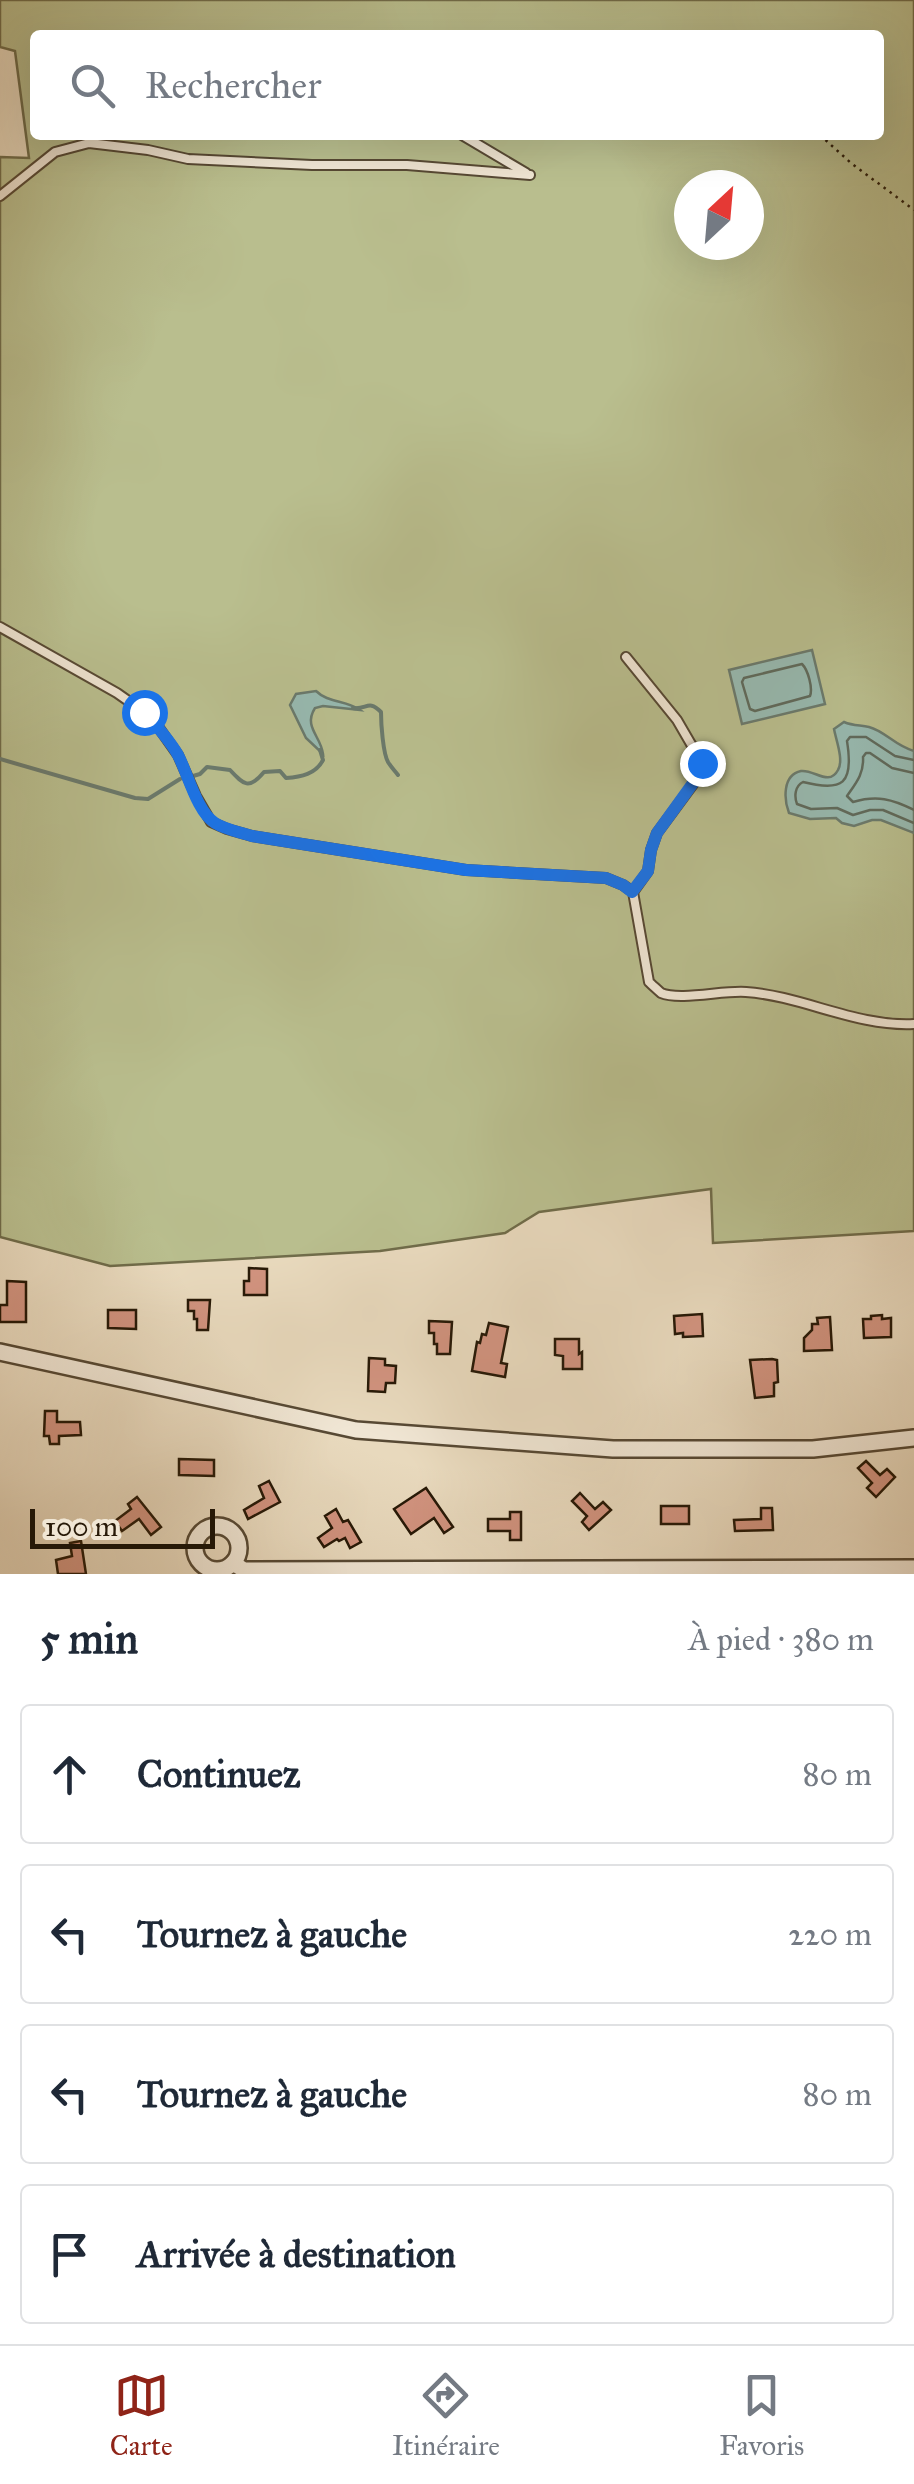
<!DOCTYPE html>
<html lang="fr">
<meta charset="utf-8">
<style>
:root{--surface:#fff;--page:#f6f6f7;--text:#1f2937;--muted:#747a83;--line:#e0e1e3;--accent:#8f2418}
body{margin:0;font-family:"IM FELL Great Primer",serif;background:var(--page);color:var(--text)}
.compass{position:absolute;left:674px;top:170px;width:90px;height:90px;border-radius:50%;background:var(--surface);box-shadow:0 10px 40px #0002;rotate:26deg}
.scale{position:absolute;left:30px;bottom:25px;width:185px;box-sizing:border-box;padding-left:10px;border:5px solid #271907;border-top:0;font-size:28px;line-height:35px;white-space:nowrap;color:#271907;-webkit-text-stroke:8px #f0e6d4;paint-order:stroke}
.stop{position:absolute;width:30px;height:30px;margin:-22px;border:8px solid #1a73e8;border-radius:50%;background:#fff}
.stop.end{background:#1a73e8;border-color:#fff;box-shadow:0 2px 10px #0008}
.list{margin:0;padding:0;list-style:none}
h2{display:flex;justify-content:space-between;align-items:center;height:130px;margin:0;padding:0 40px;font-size:42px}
h2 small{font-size:32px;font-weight:400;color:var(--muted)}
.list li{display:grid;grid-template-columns:65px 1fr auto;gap:30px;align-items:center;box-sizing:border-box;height:140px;margin:0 20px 20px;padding:0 20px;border:2px solid var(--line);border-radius:10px}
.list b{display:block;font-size:38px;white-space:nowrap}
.list em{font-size:32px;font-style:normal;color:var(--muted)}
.icon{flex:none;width:55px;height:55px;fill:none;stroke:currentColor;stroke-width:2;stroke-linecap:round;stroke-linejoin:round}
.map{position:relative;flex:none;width:914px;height:1574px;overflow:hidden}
.search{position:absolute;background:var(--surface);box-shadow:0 10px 40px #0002;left:30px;right:30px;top:30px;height:110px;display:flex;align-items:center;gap:25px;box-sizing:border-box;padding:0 35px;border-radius:10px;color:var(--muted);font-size:38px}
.sheet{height:770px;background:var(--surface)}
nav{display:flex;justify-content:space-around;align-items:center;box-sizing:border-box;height:140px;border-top:2px solid var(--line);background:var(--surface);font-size:28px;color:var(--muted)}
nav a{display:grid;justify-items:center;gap:5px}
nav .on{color:var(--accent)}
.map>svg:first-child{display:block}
.green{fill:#b9be8e;stroke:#706c4a;stroke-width:2.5;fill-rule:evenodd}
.water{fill:#97bab1;stroke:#6a7a6d;stroke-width:2.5}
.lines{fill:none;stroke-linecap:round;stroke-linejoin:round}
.shore{stroke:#5f6a5c;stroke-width:2.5}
.stream{stroke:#6a7a6d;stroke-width:4}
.building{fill:#d1937f;stroke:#271907;stroke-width:2.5}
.lane-casing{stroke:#574934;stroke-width:12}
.street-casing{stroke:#574934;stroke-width:20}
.path{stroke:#271907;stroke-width:2.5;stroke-dasharray:2.5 5;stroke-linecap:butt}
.lane{stroke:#f0e6d4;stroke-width:8}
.street{stroke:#f0e6d4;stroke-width:15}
.route{stroke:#1a73e8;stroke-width:12}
</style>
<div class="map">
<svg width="914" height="1574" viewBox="0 0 914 1574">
<rect width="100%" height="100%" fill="#e8d9bd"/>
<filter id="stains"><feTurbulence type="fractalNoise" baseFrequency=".002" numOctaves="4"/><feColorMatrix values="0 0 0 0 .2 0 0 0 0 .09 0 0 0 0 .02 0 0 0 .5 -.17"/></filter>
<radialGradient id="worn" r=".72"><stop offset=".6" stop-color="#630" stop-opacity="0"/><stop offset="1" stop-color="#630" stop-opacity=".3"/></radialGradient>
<path class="green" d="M0,0H914V1231L713,1243L711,1189L539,1212L505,1233L380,1251L110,1266L0,1237V157L29,158L15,51L0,47ZM35,35H879V135H35ZM689,185H749V245H689Z"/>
<g class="water">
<path d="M812,650L825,704L742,724L729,670Z"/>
<path d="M316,691C328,703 346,700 360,710L323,706L315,708C303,727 321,736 323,754L306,738L290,705L296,694Z"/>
<path d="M844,722C853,726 860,725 869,727C885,731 895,746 914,751V833L881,820H872L854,826L842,823L836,818L810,819L789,813C784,800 782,775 801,771C814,769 829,787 838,770C844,760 836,740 834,729Z"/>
</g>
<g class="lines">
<g class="shore">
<path d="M802,664C808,670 813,688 810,696L755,711L750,709L742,682L744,678Z"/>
<path d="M914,760L895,756L866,737H850L847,741C854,784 843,792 803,782C795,786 794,796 797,804L811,809L837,808L853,815L870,810H883L914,823"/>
<path d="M914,773L892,768L870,753H866L863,757C864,774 856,783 847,796L853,802C877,795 892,799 914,810"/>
</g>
<g class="stream">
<path d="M353,708C367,710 368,699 381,712C381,724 383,753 388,762C391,767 395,771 398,775"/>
<path d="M0,759L135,798L148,799L180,779"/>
<path d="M193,776L200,774L207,767L230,770C244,785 249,790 264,772L280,771L286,778C301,777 316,774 323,760L320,750"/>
</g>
</g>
<g class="building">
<path d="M249,1268L267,1269V1295H244V1281H249Z"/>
<path d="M7,1281L26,1282V1322H0V1305H7Z"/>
<path d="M188,1300H210L208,1330H197V1319H194V1311H188Z"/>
<path d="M108,1310H136V1329L108,1328Z"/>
<path d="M702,1314L703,1336L683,1337V1333L675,1334L674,1316Z"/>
<path d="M882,1315V1319L891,1318V1337L864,1338L863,1319H871V1316Z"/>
<path d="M830,1317L832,1350L804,1351V1338L812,1330V1324H818L817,1318Z"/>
<path d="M429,1321L452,1322L450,1354H437V1344H434V1333H429Z"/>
<path d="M489,1323L508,1327L501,1363L507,1364L505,1377L472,1371L477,1342L480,1343L482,1334L486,1335Z"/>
<path d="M555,1339H579V1354L582,1352V1369H563V1356L555,1355Z"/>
<path d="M369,1358L385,1359V1365L396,1366L395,1383H386L385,1392L368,1391Z"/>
<path d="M772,1359L777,1360L778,1382L774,1383V1396L755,1398L750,1360Z"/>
<path d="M45,1411H57V1422H80L81,1435L59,1436V1444H50L49,1436H44Z"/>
<path d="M179,1459L214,1460V1476L179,1475Z"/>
<path d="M866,1461L880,1475L887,1469L895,1477L876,1497L867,1488L872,1483L858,1468Z"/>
<path d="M269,1481L280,1502L248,1519L244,1510L264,1498L259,1486Z"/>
<path d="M426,1488L453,1527L444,1533L434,1518L411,1534L394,1509Z"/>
<path d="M580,1493L595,1509L603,1502L611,1510L589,1530L582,1522L587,1516L572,1501Z"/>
<path d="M137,1497L161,1527L151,1535L139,1519L122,1531L115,1521L131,1509L128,1504Z"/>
<rect x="661" y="1506" width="28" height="18"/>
<path d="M761,1508H772L773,1530L735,1531L734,1520L761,1519Z"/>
<path d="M336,1509L343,1522L348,1520L361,1542L350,1548L345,1538L339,1541L337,1539L324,1547L318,1538L332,1528L325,1516Z"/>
<path d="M510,1512H521V1540H510V1531H488V1519H510Z"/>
<path d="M81,1541L86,1574H58L56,1560L72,1556L70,1543Z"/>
</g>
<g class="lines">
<defs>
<g id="lane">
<path d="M462,135L526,173"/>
<path d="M0,196L55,152L89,143L148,150L188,159L312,165H407L530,175"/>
<path d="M0,627L117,693L144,712L159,728L178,755L196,796L211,822L227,829L252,836L466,870L606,878L623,885L633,892L649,982C650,983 660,992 661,993C680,1001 724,990 746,992C803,996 856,1027 914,1024"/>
<path d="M626,657L677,720L702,763L697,779L657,833L651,850L648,871L633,892"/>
</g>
<g id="street">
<path d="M0,1352L356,1430L613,1449H813L914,1438"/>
<circle cx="217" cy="1548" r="22"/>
<path d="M233,1563L244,1570L914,1568"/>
</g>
</defs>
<use href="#lane" class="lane-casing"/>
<use href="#street" class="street-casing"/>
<path class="path" d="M820,135L851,163L914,210"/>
<use href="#lane" class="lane"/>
<use href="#street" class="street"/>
</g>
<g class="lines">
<path class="route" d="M144,712C156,725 169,739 178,755C188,774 197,812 215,823C226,830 240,832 252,836L466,870L606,878L623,885L632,892L648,871L651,850L657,833L696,779L702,763"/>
</g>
<rect width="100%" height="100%" filter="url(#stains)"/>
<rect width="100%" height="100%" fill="url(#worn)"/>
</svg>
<svg class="compass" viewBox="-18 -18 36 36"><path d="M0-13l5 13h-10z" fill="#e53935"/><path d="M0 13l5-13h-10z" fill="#747a83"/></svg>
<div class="scale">100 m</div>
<div class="stop" style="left:144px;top:712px"></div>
<div class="stop end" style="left:702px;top:763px"></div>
<div class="search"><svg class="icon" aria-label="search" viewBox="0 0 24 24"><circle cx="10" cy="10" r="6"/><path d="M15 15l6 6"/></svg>Rechercher</div>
</div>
<section class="sheet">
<h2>5 min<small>À pied · 380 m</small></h2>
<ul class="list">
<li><svg class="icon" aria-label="ahead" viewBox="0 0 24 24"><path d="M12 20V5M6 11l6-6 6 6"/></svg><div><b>Continuez</b></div><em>80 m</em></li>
<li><svg class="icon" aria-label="left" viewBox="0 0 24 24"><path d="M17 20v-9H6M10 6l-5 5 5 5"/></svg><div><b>Tournez à gauche</b></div><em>220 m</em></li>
<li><svg class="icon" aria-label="left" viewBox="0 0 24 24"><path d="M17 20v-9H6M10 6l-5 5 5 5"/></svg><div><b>Tournez à gauche</b></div><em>80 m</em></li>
<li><svg class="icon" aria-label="arrive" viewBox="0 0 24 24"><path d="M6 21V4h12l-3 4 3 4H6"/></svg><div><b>Arrivée à destination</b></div></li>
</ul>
</section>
<nav>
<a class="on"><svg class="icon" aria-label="map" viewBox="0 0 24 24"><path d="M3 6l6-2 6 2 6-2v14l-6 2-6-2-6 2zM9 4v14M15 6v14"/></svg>Carte</a>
<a><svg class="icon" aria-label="directions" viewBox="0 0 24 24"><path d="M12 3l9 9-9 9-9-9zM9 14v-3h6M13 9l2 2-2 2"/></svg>Itinéraire</a>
<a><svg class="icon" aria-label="saved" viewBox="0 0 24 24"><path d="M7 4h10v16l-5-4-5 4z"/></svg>Favoris</a>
</nav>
